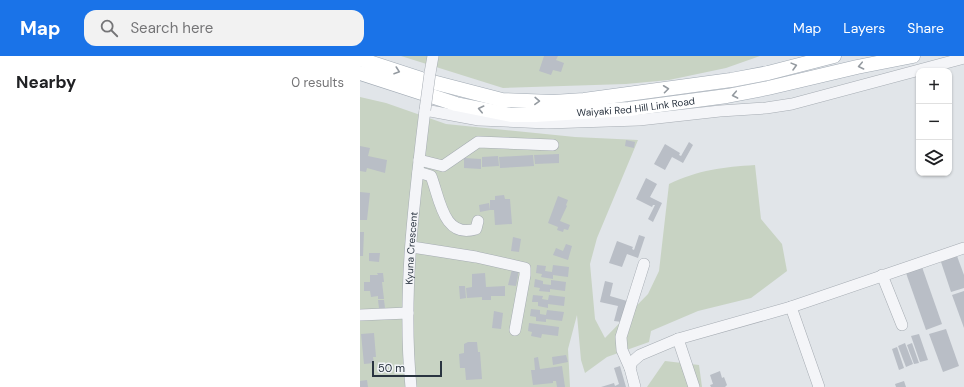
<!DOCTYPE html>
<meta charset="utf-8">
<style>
:root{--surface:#fff;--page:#f2f2f2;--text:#202124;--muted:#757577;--line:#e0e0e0;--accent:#1a73e8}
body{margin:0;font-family:"DM Sans",sans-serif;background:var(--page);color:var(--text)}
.controls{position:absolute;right:12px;top:12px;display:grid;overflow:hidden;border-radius:8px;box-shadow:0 1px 3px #0004}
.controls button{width:36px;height:36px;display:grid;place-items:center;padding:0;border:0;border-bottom:1px solid var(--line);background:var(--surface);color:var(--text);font:20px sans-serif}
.scale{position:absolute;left:12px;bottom:10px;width:70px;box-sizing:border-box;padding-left:4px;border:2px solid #2a3440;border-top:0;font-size:11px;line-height:14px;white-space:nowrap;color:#2a3440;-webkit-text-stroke:3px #f1f4f7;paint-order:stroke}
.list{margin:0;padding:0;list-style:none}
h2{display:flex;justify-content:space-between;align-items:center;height:52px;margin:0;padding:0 16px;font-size:17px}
h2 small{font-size:13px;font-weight:400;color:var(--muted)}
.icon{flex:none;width:22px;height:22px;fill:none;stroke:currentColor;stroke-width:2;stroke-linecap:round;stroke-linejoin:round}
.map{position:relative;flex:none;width:604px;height:331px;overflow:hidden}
header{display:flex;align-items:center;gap:24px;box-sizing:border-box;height:56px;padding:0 20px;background:var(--accent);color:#fff}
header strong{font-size:19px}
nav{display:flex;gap:22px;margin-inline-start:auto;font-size:14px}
.search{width:280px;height:36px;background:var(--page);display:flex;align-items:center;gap:10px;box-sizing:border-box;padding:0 14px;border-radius:12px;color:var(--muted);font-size:15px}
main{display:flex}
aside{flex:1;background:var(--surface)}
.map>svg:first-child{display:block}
.green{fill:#c8d3c3}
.building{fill:#b9bec6}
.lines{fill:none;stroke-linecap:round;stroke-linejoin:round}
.minor-casing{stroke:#a6acb3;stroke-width:12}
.major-casing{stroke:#a1aab4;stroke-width:15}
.minor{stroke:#f4f5f8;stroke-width:11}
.major{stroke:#fff;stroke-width:14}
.minor-bridge-casing{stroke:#a6acb3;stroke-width:12;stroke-linecap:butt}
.minor-bridge{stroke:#f4f5f8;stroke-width:11}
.oneway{stroke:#949aa0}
.labels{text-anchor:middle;stroke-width:4;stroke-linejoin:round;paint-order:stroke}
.street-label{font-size:10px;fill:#2a3440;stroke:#f1f4f7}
</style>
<header>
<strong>Map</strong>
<div class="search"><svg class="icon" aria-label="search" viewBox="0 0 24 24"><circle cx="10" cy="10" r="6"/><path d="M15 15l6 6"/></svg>Search here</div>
<nav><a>Map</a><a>Layers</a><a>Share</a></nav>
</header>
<main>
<aside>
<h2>Nearby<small>0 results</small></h2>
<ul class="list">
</ul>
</aside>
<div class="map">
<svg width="604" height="331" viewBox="0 0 604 331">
<rect width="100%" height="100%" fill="#e1e5e9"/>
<g class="green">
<path d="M41,0H400L366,12L309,24L266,28L143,32Z"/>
<path d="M0,41L26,47L86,68L215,81L278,84L237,182L230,208L235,263L245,282L288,238L299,215L309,128C338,114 364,111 395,109L401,163L422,188L427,215L391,242L338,255L291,275L289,286L247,301L225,317L221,304L217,259L208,293L210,331H0Z"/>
<path d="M305,305L339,309L342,331H287Z"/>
</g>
<g class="building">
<path d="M184,0H198L196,4L204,7L201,16L193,14L191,19L179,15Z"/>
<path d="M266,84L275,86L274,92L265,90Z"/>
<path d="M329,86L333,89L323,107L312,101L305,114L294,108L305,88L320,97L319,99L321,100Z"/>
<path d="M0,90L10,92L8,100L27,104L25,117L7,112L6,116L0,115Z"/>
<path d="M199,98V107L175,108L174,99Z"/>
<path d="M173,99L174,110L140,112L139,101Z"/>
<path d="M138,100L139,110L122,111V101Z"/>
<path d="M104,102L121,103V113L104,112Z"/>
<path d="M286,122L297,128L290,141L302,147L293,166L288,163L295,149H293L292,151L276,143Z"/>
<path d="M0,136L10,137L7,164H0Z"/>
<path d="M144,139L145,143H150L152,168L135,169L134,154H130V144H135V140Z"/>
<path d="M198,140L208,144L206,149L207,150L200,165L210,169L208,174L204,173L203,176L197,174L198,171L188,167Z"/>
<path d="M129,147L130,154L120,156L119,149Z"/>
<path d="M0,176H4L3,200H0Z"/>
<path d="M279,179L285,181L278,202L267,198L262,211L249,207L257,185L273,191L272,193L274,194Z"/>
<path d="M153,181L161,183L159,196L151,195Z"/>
<path d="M206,188L212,190L208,204L193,199L196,192L203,195Z"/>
<path d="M9,197H20L19,206L9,205Z"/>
<path d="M597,200L604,219V232L591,236L581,206Z"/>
<path d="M177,209L186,210L185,215L192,216L193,209L209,211L208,221L193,219V223L181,221L182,218L176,217Z"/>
<path d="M562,211L582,268L566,274L546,217Z"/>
<path d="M152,213L159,214L156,230L148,229Z"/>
<path d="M17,217H23L24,226H22L24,243H18V240L11,241L10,235H4V226H10V219H18Z"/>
<path d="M125,217L126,231L145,230V240H131V244H122V241L107,242L106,232L112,231V218Z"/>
<path d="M175,223L183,225V228L191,229V224L206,226L205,235L190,233V236L179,235L180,232L174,231Z"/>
<path d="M245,225L253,227L250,240L267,245L262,266L254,265L258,250L240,246Z"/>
<path d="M99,230H105L106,242L100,243Z"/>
<path d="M604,235V272L592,239Z"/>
<path d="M173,239L183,240L182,243L188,244L189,239L205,241L204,250L188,248V252L178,250V246H172Z"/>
<path d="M18,244H24L25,252H19Z"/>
<path d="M171,253L180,254V258L186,259L187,254L204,256L202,265L186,263V266L176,265V261L170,260Z"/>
<path d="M134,255L143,257L141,273L132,272Z"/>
<path d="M169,267L199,271L198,280L182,278L181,282L171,280L172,276L168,275Z"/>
<path d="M586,273L599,310L583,316L569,278Z"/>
<path d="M14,277L16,301H13L14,307L4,308L1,278Z"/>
<path d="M559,278L568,304L560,306L551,280Z"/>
<path d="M108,286H117L118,296H120L122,323L106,324L105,312H100L99,298L104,297V288Z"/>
<path d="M545,287L553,308L546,311L538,290Z"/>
<path d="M552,287L559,307L554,308L547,289Z"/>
<path d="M537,291L544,312L539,314L532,293Z"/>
<path d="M206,299L208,306L193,309L192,301Z"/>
<path d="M178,301L180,313L202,310L205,331H197L196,325H193V327L173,329L171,314H175L174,302Z"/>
<path d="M260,310L266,331H241L254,327L255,330L259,328L254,312Z"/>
<path d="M360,315L362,322L364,321L367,329L365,331H351L350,329L353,328L350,319Z"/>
<path d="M7,324L8,331H0V325Z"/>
<path d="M544,325L546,331H536L535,328Z"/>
</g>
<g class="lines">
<defs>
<g id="minor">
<path d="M70,17L73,0"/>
<path d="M59,104L83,110L118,86L193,89"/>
<path d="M58,116L71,120C80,143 83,183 116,173L118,165"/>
<path d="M52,191L116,201L165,212V219L155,274"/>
<path d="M522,219L542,269"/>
<path d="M431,251L459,331"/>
<path d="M0,259L48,257"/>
<path d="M318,283L334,331"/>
<path d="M270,312L262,294L261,281L284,208"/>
<path id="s1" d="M51,331C42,239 54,145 65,54L119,64L187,67L279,64L360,55L406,52L432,48L604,2"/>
<path d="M275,331L270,312L272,306L280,299L318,283L431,251L604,192"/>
</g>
<g id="major">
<path d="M0,3L61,23L142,44L193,46L224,44L371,24L408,17L474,0"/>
<path id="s2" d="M0,17L96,48L151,59H175L269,53L367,40L408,32L497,11L553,0"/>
</g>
</defs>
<use href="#minor" class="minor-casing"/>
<use href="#major" class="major-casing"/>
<use href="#minor" class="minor"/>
<use href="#major" class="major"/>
<defs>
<path id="minor-bridge" d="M65,54L70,17"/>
</defs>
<use href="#minor-bridge" class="minor-bridge-casing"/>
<use href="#minor-bridge" class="minor-bridge"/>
</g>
<defs><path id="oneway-chevron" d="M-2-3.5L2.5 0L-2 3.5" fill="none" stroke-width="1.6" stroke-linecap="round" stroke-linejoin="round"/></defs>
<g class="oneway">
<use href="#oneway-chevron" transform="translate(434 10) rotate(-15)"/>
<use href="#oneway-chevron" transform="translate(501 10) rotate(168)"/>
<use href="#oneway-chevron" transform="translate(37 15) rotate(19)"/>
<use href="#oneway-chevron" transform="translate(306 33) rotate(-7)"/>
<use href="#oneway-chevron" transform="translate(375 39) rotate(169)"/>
<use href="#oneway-chevron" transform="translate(177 45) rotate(2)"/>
<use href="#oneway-chevron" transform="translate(121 53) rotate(-167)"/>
</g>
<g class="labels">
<g class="street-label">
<text dy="4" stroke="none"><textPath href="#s2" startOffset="282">Waiyaki Red Hill Link Road</textPath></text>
<text dy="4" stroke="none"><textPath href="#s1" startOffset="139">Kyuna Crescent</textPath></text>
</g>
</g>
</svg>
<div class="controls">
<button>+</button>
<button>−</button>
<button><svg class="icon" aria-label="layers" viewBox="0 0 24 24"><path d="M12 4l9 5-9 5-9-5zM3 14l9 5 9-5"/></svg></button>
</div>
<div class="scale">50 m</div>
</div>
</main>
